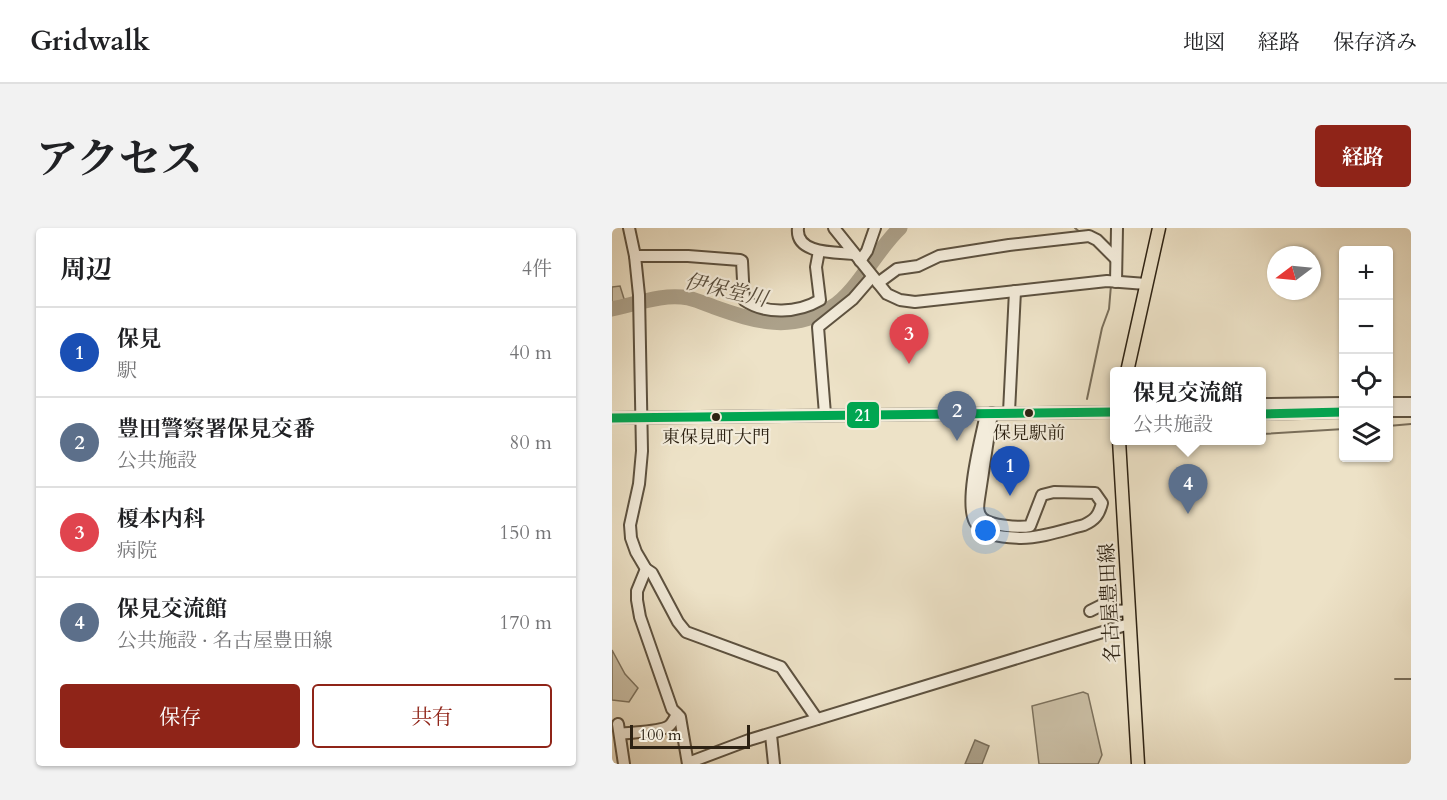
<!DOCTYPE html>
<html lang="ja">
<meta charset="utf-8">
<style>
:root{--surface:#fff;--page:#f2f2f2;--text:#202124;--muted:#757577;--line:#e0e0e0;--accent:#8f2418}
body{margin:0;font-family:Cardo,"Noto Serif JP",serif;background:var(--page);color:var(--text)}
.controls{position:absolute;right:18px;top:18px;display:grid;overflow:hidden;border-radius:6px;box-shadow:0 2px 4px #0004}
.controls button{width:54px;height:54px;display:grid;place-items:center;padding:0;border:0;border-bottom:2px solid var(--line);background:var(--surface);color:var(--text);font:30px sans-serif}
.compass{position:absolute;left:655px;top:18px;width:54px;height:54px;border-radius:50%;background:var(--surface);box-shadow:0 2px 4px #0004;rotate:254deg}
.scale{position:absolute;left:18px;bottom:15px;width:120px;box-sizing:border-box;padding-left:6px;border:3px solid #2d2213;border-top:0;font-size:16px;line-height:21px;white-space:nowrap;color:#2d2213;-webkit-text-stroke:4px #f3ecdb;paint-order:stroke}
.you{position:absolute;left:374px;top:303px;width:21px;height:21px;margin:-15px;border:4px solid #fff;border-radius:50%;background:#1a73e8;box-shadow:0 0 0 9px #1a73e833}
.badge{display:grid;place-items:center;width:39px;height:39px;border-radius:50%;background:var(--accent);color:#fff;font-size:20px;font-weight:700}
.pin{position:absolute;translate:-50% -50px;filter:drop-shadow(0 2px 3px #0008)}
.pin::after{content:'';position:absolute;top:32px;width:21px;height:18px;background:inherit;clip-path:polygon(0 0,100% 0,50% 100%)}
.popup{position:absolute;left:498px;top:139px;width:156px;height:78px;box-sizing:border-box;display:grid;place-content:center;border-radius:6px;background:var(--surface);filter:drop-shadow(0 2px 4px #0005);font-size:20px;white-space:nowrap;color:var(--muted)}
.popup b{font-size:22px;color:var(--text)}
.popup::after{content:'';position:absolute;left:50%;top:100%;margin-left:-12px;border:12px solid transparent;border-top-color:var(--surface)}
.list{margin:0;padding:0;list-style:none}
h2{display:flex;justify-content:space-between;align-items:center;height:78px;margin:0;padding:0 24px;font-size:26px}
h2 small{font-size:20px;font-weight:400;color:var(--muted)}
.list li{display:grid;grid-template-columns:39px 1fr auto;gap:18px;align-items:center;box-sizing:border-box;height:90px;padding:0 24px;border-top:2px solid var(--line)}
.list b{display:block;font-size:22px;white-space:nowrap}
.list p{margin:0;font-size:20px;white-space:nowrap;color:var(--muted)}
.list em{font-size:20px;font-style:normal;color:var(--muted)}
.actions{display:flex;gap:12px;padding:18px 24px}
.actions a{flex:1;padding:14px 0;border:2px solid var(--accent);border-radius:6px;text-align:center;font-size:21px;color:var(--accent)}
.actions .main{background:var(--accent);color:#fff}
.icon{flex:none;width:33px;height:33px;fill:none;stroke:currentColor;stroke-width:2;stroke-linecap:round;stroke-linejoin:round}
.map{position:relative;flex:none;width:799px;height:536px;overflow:hidden;border-radius:6px}
header{display:flex;align-items:center;gap:36px;box-sizing:border-box;height:84px;padding:0 30px;background:var(--surface);border-bottom:2px solid var(--line)}
header strong{font-size:28px}
nav{display:flex;gap:33px;margin-inline-start:auto;font-size:21px}
.intro{display:flex;align-items:center;justify-content:space-between;box-sizing:border-box;height:144px;padding:0 36px}
h1{margin:0;font-size:42px}
.button{padding:15px 27px;border-radius:6px;background:var(--accent);color:#fff;font-size:21px;font-weight:700}
main{display:flex;gap:36px;padding:0 36px}
aside{flex:1;background:var(--surface);border-radius:6px;box-shadow:0 2px 4px #0004}
.map>svg:first-child{display:block}
.green{fill:#ccc1a8;stroke:#7c725e;stroke-width:1.5}
.water{fill:#aca18a;stroke:#796e5a;stroke-width:1.5}
.lines{fill:none;stroke-linecap:round;stroke-linejoin:round}
.stream{stroke:#796e5a;stroke-width:2}
.river{stroke:#aca18a;stroke-width:15}
.minor-casing{stroke:#5d5240;stroke-width:14}
.major-casing{stroke:#2d2213;stroke-width:15}
.minor{stroke:#f3ecdb;stroke-width:10}
.major{stroke:#ede2c7;stroke-width:12}
.bus-1-casing{stroke:#f3ecdb;stroke-width:14}
.bus-1{stroke:#00a651;stroke-width:9}
.bus-dot{fill:#2d2213;stroke:#f3ecdb;stroke-width:2}
.labels{text-anchor:middle;stroke-width:4.5;stroke-linejoin:round;paint-order:stroke}
.bus-label{font-size:18px;fill:#2d2213;stroke:#f3ecdb}
.street-label{font-size:20px;fill:#2d2213;stroke:#f3ecdb}
.water-label{font-size:21px;font-style:italic;fill:#594e3d;stroke:#f3ecdb}
.line-badge{stroke:#f3ecdb;stroke-width:2}
.badge-label{font-size:16px;text-anchor:middle;font-weight:bold;fill:#fff}
</style>
<header>
<strong>Gridwalk</strong>
<nav><a>地図</a><a>経路</a><a>保存済み</a></nav>
</header>
<div class="intro"><h1>アクセス</h1><a class="button">経路</a></div>
<main>
<aside>
<h2>周辺<small>4件</small></h2>
<ul class="list">
<li><span class="badge" style="background:#1a4fb4">1</span><div><b>保見</b><p>駅</p></div><em>40 m</em></li>
<li><span class="badge" style="background:#5c6f8a">2</span><div><b>豊田警察署保見交番</b><p>公共施設</p></div><em>80 m</em></li>
<li><span class="badge" style="background:#e0444e">3</span><div><b>榎本内科</b><p>病院</p></div><em>150 m</em></li>
<li><span class="badge" style="background:#5c6f8a">4</span><div><b>保見交流館</b><p>公共施設 · 名古屋豊田線</p></div><em>170 m</em></li>
</ul>
<div class="actions"><a class="main">保存</a><a>共有</a></div>
</aside>
<div class="map">
<svg width="799" height="536" viewBox="0 0 799 536">
<rect width="100%" height="100%" fill="#ede2c7"/>
<filter id="stains"><feTurbulence type="fractalNoise" baseFrequency=".00333" numOctaves="4"/><feColorMatrix values="0 0 0 0 .2 0 0 0 0 .09 0 0 0 0 .02 0 0 0 .5 -.17"/></filter>
<radialGradient id="worn" r=".72"><stop offset=".6" stop-color="#630" stop-opacity="0"/><stop offset="1" stop-color="#630" stop-opacity=".3"/></radialGradient>
<g class="green">
<path d="M8,58L13,74L0,76V59Z"/>
<path d="M0,422L13,446L26,460L17,474L0,472Z"/>
<path d="M471,464L476,466L490,527L486,536H427L420,478Z"/>
</g>
<path class="water" d="M363,512L377,518L370,536H353Z"/>
<g class="lines">
<g class="stream">
<path d="M463,0L469,5"/>
<path d="M499,33V45"/>
<path d="M475,171L490,100L497,81L499,57"/>
<path d="M776,198L799,196"/>
<path d="M650,206L732,201"/>
<path d="M783,451H799"/>
</g>
<path class="river" d="M0,81C24,76 52,65 76,70C85,72 94,76 102,79C144,94 180,105 220,79C245,64 264,22 288,0"/>
<defs>
<g id="minor">
<path d="M17,0L23,28L27,67L30,223L27,256L18,297L19,310L24,324L34,341L40,345L66,394L74,404L169,439L205,491"/>
<path d="M186,0C183,27 225,24 242,26"/>
<path d="M222,0L275,66L288,72L303,74L495,53L534,56"/>
<path d="M23,28H76L128,32L130,33L132,72C154,87 186,85 208,72L204,39L207,23"/>
<path d="M248,33L255,23L263,0"/>
<path d="M504,54L505,0"/>
<path d="M266,55L285,41L306,38L327,28L397,17L477,8L485,12L504,31"/>
<path d="M776,175H799"/>
<path d="M650,176L732,175"/>
<path d="M776,183H799"/>
<path d="M397,184L403,63"/>
<path d="M213,186L206,99L241,71L260,49"/>
<path d="M374,186C369,210 352,274 363,294C371,309 394,309 409,310C429,310 452,302 472,297C483,292 487,287 490,275L483,265L442,264L430,267L418,298C408,300 378,298 370,290C365,284 366,278 367,271L380,185"/>
<path d="M650,186L732,184"/>
<path d="M0,190L502,184"/>
<path d="M34,341L25,363V372L28,389L60,481L68,489L76,536"/>
<path d="M478,383L494,375L505,383L517,382"/>
<path d="M6,496L12,536"/>
<path d="M8,506C19,504 49,504 57,498C60,496 63,490 65,486"/>
<path d="M159,507L162,536"/>
<path d="M76,535L137,512L517,396"/>
</g>
<g id="major">
<path d="M515,144L547,0"/>
<path d="M507,212L526,536"/>
</g>
</defs>
<use href="#minor" class="minor-casing"/>
<use href="#major" class="major-casing"/>
<use href="#minor" class="minor"/>
<use href="#major" class="major"/>
<defs>
<g id="bus-1">
<path d="M650,186L732,184"/>
<path d="M0,190L502,184"/>
</g>
</defs>
<use href="#bus-1" class="bus-1-casing"/>
<use href="#bus-1" class="bus-1"/>
</g>
<g class="bus-dot">
<circle cx="417" cy="185" r="5"/>
<circle cx="104" cy="189" r="5"/>
</g>
<g class="labels">
<g class="bus-label">
<text x="417" y="211">保見駅前</text>
<text x="104" y="215">東保見町大門</text>
</g>
<g class="street-label">
<text transform="translate(497 375) rotate(-93)" y="7">名古屋豊田線</text>
</g>
<g class="water-label">
<text transform="translate(114 62) rotate(13)" y="7">伊保堂川</text>
</g>
</g>
<rect class="line-badge" x="234" y="173" width="34" height="28" rx="6" fill="#00a651"/>
<g class="badge-label">
<text x="251" y="193">21</text>
</g>
<rect width="100%" height="100%" filter="url(#stains)"/>
<rect width="100%" height="100%" fill="url(#worn)"/>
</svg>
<div class="controls">
<button>+</button>
<button>−</button>
<button><svg class="icon" aria-label="locate" viewBox="0 0 24 24"><circle cx="12" cy="12" r="6"/><path d="M12 2v4M12 18v4M2 12h4M18 12h4"/></svg></button>
<button><svg class="icon" aria-label="layers" viewBox="0 0 24 24"><path d="M12 4l9 5-9 5-9-5zM3 14l9 5 9-5"/></svg></button>
</div>
<svg class="compass" viewBox="-18 -18 36 36"><path d="M0-13l5 13h-10z" fill="#e53935"/><path d="M0 13l5-13h-10z" fill="#757577"/></svg>
<div class="scale">100 m</div>
<div class="you"></div>
<div class="pin badge" style="left:398px;top:268px;background:#1a4fb4">1</div>
<div class="pin badge" style="left:345px;top:213px;background:#5c6f8a">2</div>
<div class="pin badge" style="left:297px;top:136px;background:#e0444e">3</div>
<div class="pin badge" style="left:576px;top:286px;background:#5c6f8a">4</div>
<div class="popup"><b>保見交流館</b>公共施設</div>
</div>
</main>
